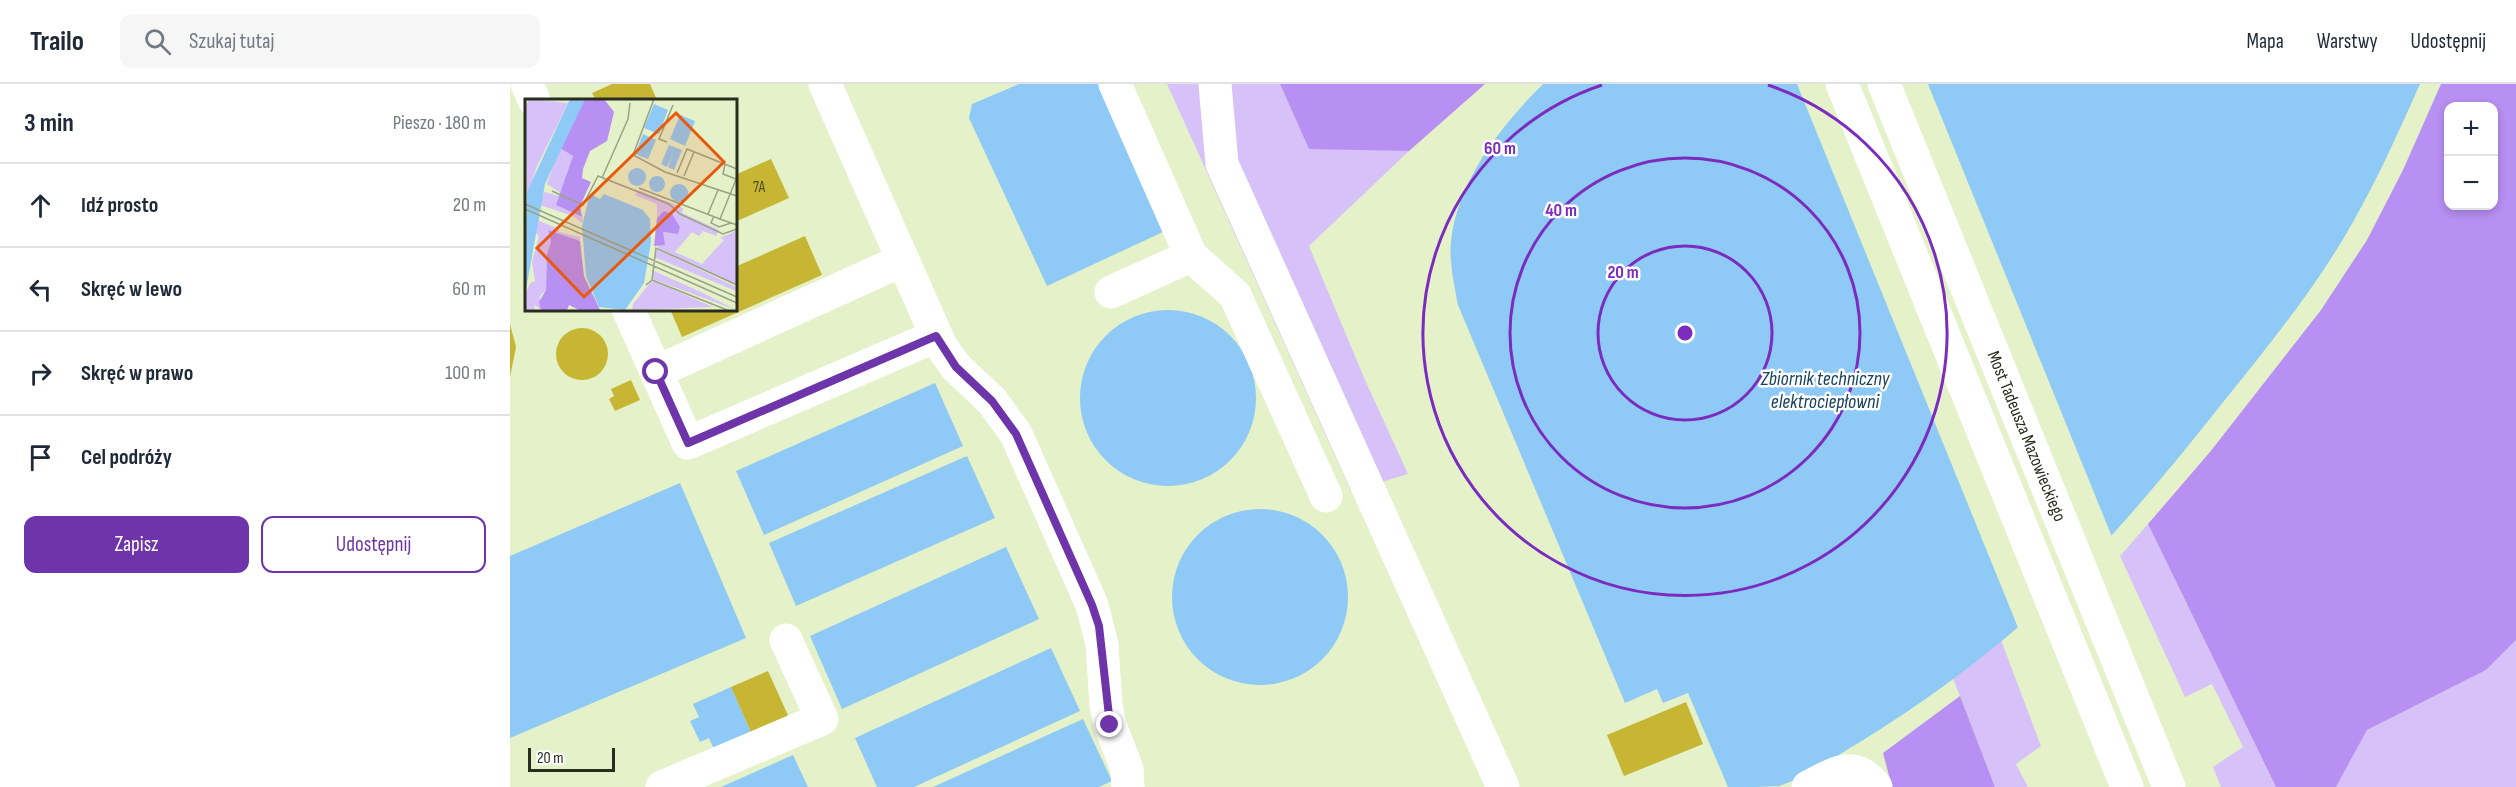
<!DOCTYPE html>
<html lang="pl">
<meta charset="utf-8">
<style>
:root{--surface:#fff;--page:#f6f6f7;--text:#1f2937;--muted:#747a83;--line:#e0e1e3;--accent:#6e35ab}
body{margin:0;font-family:"Sofia Sans Condensed",sans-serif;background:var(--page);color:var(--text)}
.controls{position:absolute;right:18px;top:18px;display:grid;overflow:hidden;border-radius:12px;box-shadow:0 3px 9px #0003}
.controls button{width:54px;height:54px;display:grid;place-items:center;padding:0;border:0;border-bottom:2px solid var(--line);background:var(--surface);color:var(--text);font:30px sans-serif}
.scale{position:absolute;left:18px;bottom:15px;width:87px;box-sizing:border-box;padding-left:6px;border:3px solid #282d1e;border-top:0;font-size:16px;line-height:21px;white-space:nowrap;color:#282d1e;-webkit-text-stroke:4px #fff;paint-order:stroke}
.stop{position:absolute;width:18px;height:18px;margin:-14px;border:4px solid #6e35ab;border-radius:50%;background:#fff}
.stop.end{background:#6e35ab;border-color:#fff;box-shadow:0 2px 6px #0008}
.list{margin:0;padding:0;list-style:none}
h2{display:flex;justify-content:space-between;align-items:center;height:78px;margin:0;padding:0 24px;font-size:26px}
h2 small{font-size:20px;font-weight:400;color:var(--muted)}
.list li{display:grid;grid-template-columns:39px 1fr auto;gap:18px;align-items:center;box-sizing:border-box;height:84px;padding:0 24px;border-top:2px solid var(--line)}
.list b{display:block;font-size:22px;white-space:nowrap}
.list em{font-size:20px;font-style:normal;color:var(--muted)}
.actions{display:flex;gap:12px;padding:18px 24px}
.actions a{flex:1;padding:14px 0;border:2px solid var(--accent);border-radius:12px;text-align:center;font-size:21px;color:var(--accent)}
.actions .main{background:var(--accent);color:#fff}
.icon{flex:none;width:33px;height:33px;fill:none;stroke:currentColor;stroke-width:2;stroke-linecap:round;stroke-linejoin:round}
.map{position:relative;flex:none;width:2006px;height:703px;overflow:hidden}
header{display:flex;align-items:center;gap:36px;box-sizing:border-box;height:84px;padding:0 30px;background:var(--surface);border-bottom:2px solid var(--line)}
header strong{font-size:28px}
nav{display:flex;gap:33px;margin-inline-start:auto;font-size:21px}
.search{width:420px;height:54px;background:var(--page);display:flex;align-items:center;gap:15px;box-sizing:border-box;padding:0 21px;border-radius:12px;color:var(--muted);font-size:22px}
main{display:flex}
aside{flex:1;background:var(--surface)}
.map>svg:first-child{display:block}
.green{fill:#d6c2f8}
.forest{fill:#b88ff2;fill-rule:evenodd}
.water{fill:#8fc9f6}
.pier{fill:#e4f1c9}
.building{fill:#c7b634}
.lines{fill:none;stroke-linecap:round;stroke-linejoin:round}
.minor{stroke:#fff;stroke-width:33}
.major{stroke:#fff;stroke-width:33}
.route{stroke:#6e35ab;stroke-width:8}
.ring{fill:none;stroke:#7b2cbf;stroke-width:3}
.labels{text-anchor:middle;stroke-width:5;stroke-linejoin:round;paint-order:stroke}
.number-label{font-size:15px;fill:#504f24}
.street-label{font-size:18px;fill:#282d1e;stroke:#fff}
.water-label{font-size:20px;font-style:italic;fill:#16425f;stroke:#fff}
.inset-road{fill:none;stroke:#99a385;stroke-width:1.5}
.view{fill:#e8590c;fill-opacity:0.15;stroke:#e8590c;stroke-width:3}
.inset-edge{fill:none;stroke:#282d1e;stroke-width:3}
.centre{fill:#7b2cbf;stroke:#fff;stroke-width:3}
.ring-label{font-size:18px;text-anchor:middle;font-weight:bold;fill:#7b2cbf;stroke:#fff;stroke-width:5;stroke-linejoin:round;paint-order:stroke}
</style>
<header>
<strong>Trailo</strong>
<div class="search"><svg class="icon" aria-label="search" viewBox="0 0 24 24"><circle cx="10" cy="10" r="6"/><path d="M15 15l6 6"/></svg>Szukaj tutaj</div>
<nav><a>Mapa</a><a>Warstwy</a><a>Udostępnij</a></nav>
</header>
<main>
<aside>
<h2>3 min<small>Pieszo · 180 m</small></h2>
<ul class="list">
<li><svg class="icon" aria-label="ahead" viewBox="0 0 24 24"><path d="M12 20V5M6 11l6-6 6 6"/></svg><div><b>Idź prosto</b></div><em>20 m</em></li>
<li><svg class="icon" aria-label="left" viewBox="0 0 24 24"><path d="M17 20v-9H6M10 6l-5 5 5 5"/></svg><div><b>Skręć w lewo</b></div><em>60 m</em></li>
<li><svg class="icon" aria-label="right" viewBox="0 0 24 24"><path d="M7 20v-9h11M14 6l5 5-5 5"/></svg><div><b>Skręć w prawo</b></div><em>100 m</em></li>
<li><svg class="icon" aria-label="arrive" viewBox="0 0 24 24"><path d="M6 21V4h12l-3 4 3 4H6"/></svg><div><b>Cel podróży</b></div></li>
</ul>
<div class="actions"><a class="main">Zapisz</a><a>Udostępnij</a></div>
</aside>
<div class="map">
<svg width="2006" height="703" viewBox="0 0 2006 703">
<rect width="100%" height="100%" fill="#e4f1c9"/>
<g class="green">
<path d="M657,0H770L799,64L899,67L799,162L855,296L898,390L841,407Z"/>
<path d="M1638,440L1766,703H1711L1703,683L1733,663L1702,600L1675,613L1610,472Z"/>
<path d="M1491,556L1531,662L1506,680L1518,703H1485L1443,594Z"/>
<path d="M2006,556V703H1826L1857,646L1976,586Z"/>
</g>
<g class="forest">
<path d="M770,0H975L899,67L799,65Z"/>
<path d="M1931,0H2006V556L1976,586L1857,646L1826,703H1766L1638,440L1700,368L1811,226L1857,156L1893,86ZM1984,22V122H1938V22Z"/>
<path d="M1450,612L1485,703H1382L1373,669Z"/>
</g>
<g class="water">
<path d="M509,0H588L655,147L537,202L459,34L462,20Z"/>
<path d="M1033,0H1910C1889,47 1868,94 1843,138C1807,202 1760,260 1714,317C1653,394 1589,472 1515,537C1465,581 1407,623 1350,658C1324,673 1298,693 1269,702C1255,703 1233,703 1218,703L1178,609L1153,619L1147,605L1115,619L948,221C944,200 939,178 941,157C948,96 991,42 1033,0Z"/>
<circle cx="658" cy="314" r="88"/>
<path d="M425,299L453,362L254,451L226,387Z"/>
<path d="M457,372L485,434L286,522L259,459Z"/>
<path d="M170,399L236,554L0,654V472Z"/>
<circle cx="750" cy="513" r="88"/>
<path d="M496,463L529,535L332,625L300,552Z"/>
<path d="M541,564L570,627L404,703H367L345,654Z"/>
<path d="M221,603L244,655L207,672L199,654L190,658L180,637L189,633L183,620Z"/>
<path d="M573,635L602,697L589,703H423Z"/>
<path d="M283,671L298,703H211Z"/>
</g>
<path class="pier" d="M1287,0H1418L1602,453L1569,489L1509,546Z"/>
<g class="building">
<path d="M102,0H140L147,16H86L82,9Z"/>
<path d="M261,75L279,114L225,138V91Z"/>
<path d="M295,152L312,191L172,253L160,225H225V183Z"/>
<path d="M0,240L6,263L0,293Z"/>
<circle cx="72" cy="270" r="26"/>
<path d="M121,296L130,316L105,327L99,315L104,312L101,305Z"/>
<path d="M258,587L281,638L244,655L221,603Z"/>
<path d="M1176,618L1193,660L1114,692L1097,651Z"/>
</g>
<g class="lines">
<g class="minor">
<path d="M17,0L24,16"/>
<path d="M315,0L431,262L446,283L482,317L506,350L582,521L592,560L596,621L600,641L617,685L618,703"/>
<path d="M605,0L681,172L725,211L816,412"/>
<path d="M705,0L712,80L993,703"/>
<path d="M601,208L681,172"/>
<path d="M118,225L178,359L426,252"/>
<path d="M146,288L393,176"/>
<path d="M152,703L312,635L276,556"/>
<path d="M1298,703C1324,690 1344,674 1366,703"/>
</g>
<g class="major">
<path d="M1332,0L1617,703"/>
<path d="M1374,0L1659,703"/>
</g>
</g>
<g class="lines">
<path class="route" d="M146,288L178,359L426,252L446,283L482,317L506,350L582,521L589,542L600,641"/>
</g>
<g class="ring">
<circle cx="1175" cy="249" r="87"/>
<circle cx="1175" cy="249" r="175"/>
<path d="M1258 1A262 262 0 1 1 1092 1"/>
</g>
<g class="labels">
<g class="number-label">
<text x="249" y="108">7A</text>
</g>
<g class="street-label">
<text transform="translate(1517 352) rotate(68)" y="6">Most Tadeusza Mazowieckiego</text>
</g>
<g class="water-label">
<text x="1315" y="301">Zbiornik techniczny<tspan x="1315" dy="23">elektrociepłowni</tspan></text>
</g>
</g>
<g transform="translate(15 15)">
<rect width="212" height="212" fill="#e4f1c9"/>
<path d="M4,0L43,4L12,67L2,97L0,9ZM35,49L48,57L36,94L22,85ZM113,91L158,109L157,114L194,131L191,137L178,132L174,137L167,133L150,153L177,165L199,141L195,139L211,132V186L133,149L137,133L153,135L155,128L139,112L132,119V105L110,96ZM19,93L35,97L31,106L58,119L57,124L48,117L15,106ZM12,121L34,130V133L55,138V142L23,131L26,143L22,155L21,191L15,197L16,211L10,206L9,211H0V196L5,184L10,182L7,163L14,137L10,133ZM132,150L211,188V192L129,158ZM127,171L176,193L211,211L128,180ZM126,183H131L188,208L107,211L108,205Z" fill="#d6c2f8"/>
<path d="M60,0H79L89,13L82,42L65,52L58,70L57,79L66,83L55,107L57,118L31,106L48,57L35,49ZM139,112L147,115L155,128L153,135L138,133L140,146L129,147L132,119ZM23,131L55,142L59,177L75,211H54L44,206L42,211H16L14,203L21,191L22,155L26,143Z" fill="#b88ff2"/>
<path d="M45,0H60L20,85L0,196L2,93ZM129,5L143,11L134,35L119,29ZM155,16L170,22L160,47L145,40ZM118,35L131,41L123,60L110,55ZM144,46L157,51L149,71L143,68L148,54L142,68L136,65ZM103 78a9 9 0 1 1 18 0a9 9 0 1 1-18 0ZM124 85a8 8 0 1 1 16 0a8 8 0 1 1-16 0ZM145 94a9 9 0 1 1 18 0a9 9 0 1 1-18 0ZM65,95L75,100L79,95L118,111L125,120L126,143L119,184L100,211L74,208L61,177L57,127Z" fill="#8fc9f6"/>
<path class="inset-road" d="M129,0L108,56L140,73L212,97M142,43L134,40L148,6M200,65L198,75L211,80M152,74L162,50L212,70M159,77L169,53M212,78L195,120L212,126M77,79L103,20L105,4M114,89L195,120M27,92L58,106L73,77L144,105L155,115L198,135L212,130M0,105L212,198M0,110L212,204M183,115L193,91M189,117L186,124L194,128L206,124M127,181L202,211M121,186L127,181L131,149L212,186"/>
<path class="view" d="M151,14L199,63L59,198L12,149Z"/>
<rect width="212" height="212" class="inset-edge"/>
</g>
<circle cx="1175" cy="249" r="9" class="centre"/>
<g class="ring-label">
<text x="990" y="70">60 m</text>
<text x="1051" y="132">40 m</text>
<text x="1113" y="194">20 m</text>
</g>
</svg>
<div class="controls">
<button>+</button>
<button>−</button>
</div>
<div class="scale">20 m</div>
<div class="stop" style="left:146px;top:288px"></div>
<div class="stop end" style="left:600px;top:641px"></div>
</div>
</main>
